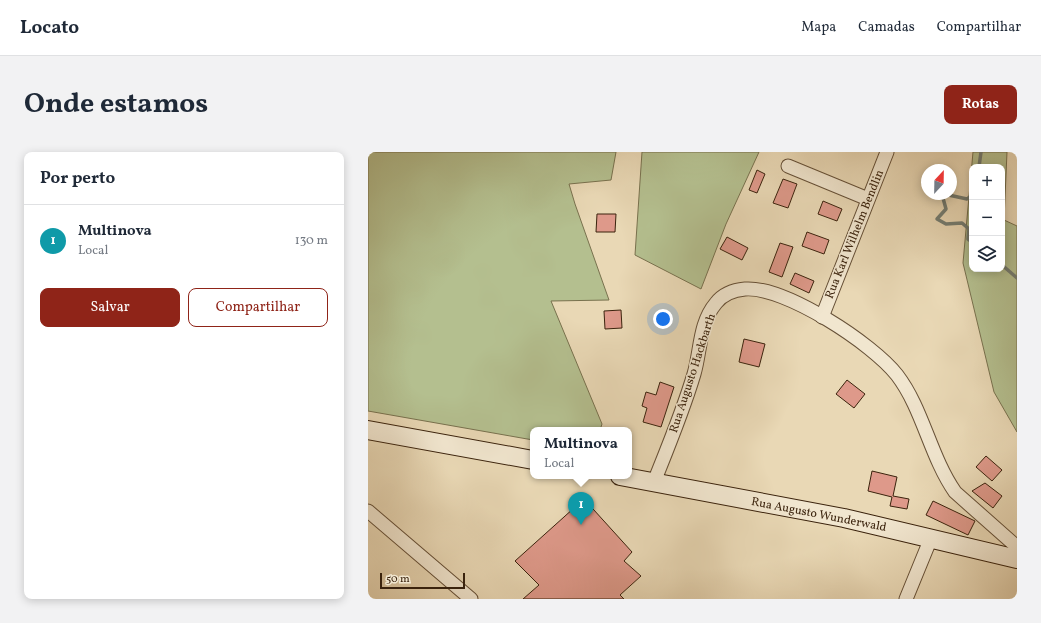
<!DOCTYPE html>
<html lang="pt">
<meta charset="utf-8">
<style>
:root{--surface:#fff;--page:#f2f2f3;--text:#1f2937;--muted:#747a83;--line:#e0e1e3;--accent:#8f2418}
body{margin:0;font-family:Vollkorn,serif;background:var(--page);color:var(--text)}
.controls{position:absolute;right:12px;top:12px;display:grid;overflow:hidden;border-radius:8px;box-shadow:0 2px 10px #0003}
.controls button{width:36px;height:36px;display:grid;place-items:center;padding:0;border:0;border-bottom:1px solid var(--line);background:var(--surface);color:var(--text);font:20px sans-serif}
.compass{position:absolute;left:553px;top:12px;width:36px;height:36px;border-radius:50%;background:var(--surface);box-shadow:0 2px 10px #0003;rotate:22deg}
.scale{position:absolute;left:12px;bottom:10px;width:85px;box-sizing:border-box;padding-left:4px;border:2px solid #3b230d;border-top:0;font-size:11px;line-height:14px;white-space:nowrap;color:#3b230d;-webkit-text-stroke:3px #f1e6cf;paint-order:stroke}
.you{position:absolute;left:295px;top:167px;width:14px;height:14px;margin:-10px;border:3px solid #fff;border-radius:50%;background:#1a73e8;box-shadow:0 0 0 6px #1a73e833}
.badge{display:grid;place-items:center;width:26px;height:26px;border-radius:50%;background:var(--accent);color:#fff;font-size:13px;font-weight:700}
.pin{position:absolute;translate:-50% -33px;filter:drop-shadow(0 1px 2px #0008)}
.pin::after{content:'';position:absolute;top:21px;width:14px;height:12px;background:inherit;clip-path:polygon(0 0,100% 0,50% 100%)}
.popup{position:absolute;left:162px;top:275px;width:102px;height:52px;box-sizing:border-box;display:grid;place-content:center;border-radius:8px;background:var(--surface);filter:drop-shadow(0 1px 3px #0005);font-size:13px;white-space:nowrap;color:var(--muted)}
.popup b{font-size:15px;color:var(--text)}
.popup::after{content:'';position:absolute;left:50%;top:100%;margin-left:-8px;border:8px solid transparent;border-top-color:var(--surface)}
.list{margin:0;padding:0;list-style:none}
h2{display:flex;justify-content:space-between;align-items:center;height:52px;margin:0;padding:0 16px;font-size:17px}
h2 small{font-size:13px;font-weight:400;color:var(--muted)}
.list li{display:grid;grid-template-columns:26px 1fr auto;gap:12px;align-items:center;box-sizing:border-box;height:72px;padding:0 16px;border-top:1px solid var(--line)}
.list b{display:block;font-size:15px;white-space:nowrap}
.list p{margin:0;font-size:13px;white-space:nowrap;color:var(--muted)}
.list em{font-size:13px;font-style:normal;color:var(--muted)}
.actions{display:flex;gap:8px;padding:12px 16px}
.actions a{flex:1;padding:9px 0;border:1px solid var(--accent);border-radius:8px;text-align:center;font-size:14px;color:var(--accent)}
.actions .main{background:var(--accent);color:#fff}
.icon{flex:none;width:22px;height:22px;fill:none;stroke:currentColor;stroke-width:2;stroke-linecap:round;stroke-linejoin:round}
.map{position:relative;flex:none;width:649px;height:447px;overflow:hidden;border-radius:8px}
header{display:flex;align-items:center;gap:24px;box-sizing:border-box;height:56px;padding:0 20px;background:var(--surface);border-bottom:1px solid var(--line)}
header strong{font-size:19px}
nav{display:flex;gap:22px;margin-inline-start:auto;font-size:14px}
.intro{display:flex;align-items:center;justify-content:space-between;box-sizing:border-box;height:96px;padding:0 24px}
h1{margin:0;font-size:28px}
.button{padding:10px 18px;border-radius:8px;background:var(--accent);color:#fff;font-size:14px;font-weight:700}
main{display:flex;gap:24px;padding:0 24px}
aside{flex:1;background:var(--surface);border-radius:8px;box-shadow:0 2px 10px #0003}
.map>svg:first-child{display:block}
.green{fill:#b4bf8f;stroke:#78714e;fill-rule:evenodd}
.lines{fill:none;stroke-linecap:round;stroke-linejoin:round}
.stream{stroke:#737c72;stroke-width:3.5}
.building{fill:#de998a;stroke:#3b230d}
.minor-casing{stroke:#665037;stroke-width:15}
.secondary-casing{stroke:#3b230d;stroke-width:20}
.minor{stroke:#f1e6cf;stroke-width:13}
.secondary{stroke:#f1e6cf;stroke-width:18}
.labels{text-anchor:middle;stroke-width:3;stroke-linejoin:round;paint-order:stroke}
.street-label{font-size:12px;fill:#3b230d;stroke:#f1e6cf}
</style>
<header>
<strong>Locato</strong>
<nav><a>Mapa</a><a>Camadas</a><a>Compartilhar</a></nav>
</header>
<div class="intro"><h1>Onde estamos</h1><a class="button">Rotas</a></div>
<main>
<aside>
<h2>Por perto<small></small></h2>
<ul class="list">
<li><span class="badge" style="background:#0f9aa8">1</span><div><b>Multinova</b><p>Local</p></div><em>130 m</em></li>
</ul>
<div class="actions"><a class="main">Salvar</a><a>Compartilhar</a></div>
</aside>
<div class="map">
<svg width="649" height="447" viewBox="0 0 649 447">
<rect width="100%" height="100%" fill="#e9d8b5"/>
<filter id="stains"><feTurbulence type="fractalNoise" baseFrequency=".005" numOctaves="4"/><feColorMatrix values="0 0 0 0 .2 0 0 0 0 .09 0 0 0 0 .02 0 0 0 .5 -.17"/></filter>
<radialGradient id="worn" r=".72"><stop offset=".6" stop-color="#630" stop-opacity="0"/><stop offset="1" stop-color="#630" stop-opacity=".3"/></radialGradient>
<g class="green">
<path d="M0,0H248L243,28L201,32L207,52L241,148L183,149L234,272L232,278H165V288L0,259Z"/>
<path d="M274,0H391L358,72L333,137L267,103Z"/>
<path d="M605,0H639L636,68L649,74V280L626,240L595,111ZM604,15H634V117H604Z"/>
</g>
<g class="lines">
<g class="stream">
<path d="M611,15L613,0"/>
<path d="M604,43L599,47L576,42L575,46L578,57L569,67L578,72L594,71L601,77L600,87L604,90"/>
<path d="M634,113L649,126"/>
</g>
</g>
<g class="building">
<path d="M389,18L397,22L389,41L381,38Z"/>
<path d="M415,27L429,32L420,56L405,51Z"/>
<path d="M455,49L474,57L469,69L450,62Z"/>
<path d="M229,62H248L247,80H228Z"/>
<path d="M439,80L461,88L456,102L434,94Z"/>
<path d="M359,85L380,96L374,108L352,97Z"/>
<path d="M412,91L425,95L414,125L401,120Z"/>
<path d="M427,121L446,129L441,141L422,132Z"/>
<path d="M253,158L254,176L237,177L236,159Z"/>
<path d="M376,187L397,192L391,215L371,210Z"/>
<path d="M479,228L497,242L486,256L468,242Z"/>
<path d="M292,230L306,235L293,275L275,270L279,256L274,254L278,240L288,243Z"/>
<path d="M618,304L634,318L624,329L608,315Z"/>
<path d="M504,319L529,325L525,344L541,347L539,357L522,354L524,345L500,339Z"/>
<path d="M617,331L634,344L625,356L604,339Z"/>
<path d="M216,347L264,400L256,409L273,424L252,443L256,447H155L171,433L147,409Z"/>
<path d="M565,349L607,369L600,383L558,363Z"/>
</g>
<g class="lines">
<defs>
<g id="minor">
<path d="M420,14L500,47"/>
<path d="M454,165L519,0"/>
<path d="M286,330C300,295 315,259 326,222C333,198 331,171 348,151C355,142 366,138 377,137C417,134 505,192 529,223C555,257 562,304 587,340L649,395"/>
<path d="M0,359L103,447"/>
<path d="M538,447L563,386"/>
</g>
<g id="secondary">
<path d="M0,278L165,308"/>
<path d="M252,324L476,366L649,407"/>
</g>
</defs>
<use href="#minor" class="minor-casing"/>
<use href="#secondary" class="secondary-casing"/>
<use href="#minor" class="minor"/>
<use href="#secondary" class="secondary"/>
</g>
<g class="labels">
<g class="street-label">
<text transform="translate(486 82) rotate(-68)" y="4">Rua Karl Wilhelm Bendlin</text>
<text transform="translate(324 221) rotate(-72)" y="4">Rua Augusto Hackbarth</text>
<text transform="translate(451 362) rotate(11)" y="4">Rua Augusto Wunderwald</text>
</g>
</g>
<rect width="100%" height="100%" filter="url(#stains)"/>
<rect width="100%" height="100%" fill="url(#worn)"/>
</svg>
<div class="controls">
<button>+</button>
<button>−</button>
<button><svg class="icon" aria-label="layers" viewBox="0 0 24 24"><path d="M12 4l9 5-9 5-9-5zM3 14l9 5 9-5"/></svg></button>
</div>
<svg class="compass" viewBox="-18 -18 36 36"><path d="M0-13l5 13h-10z" fill="#e53935"/><path d="M0 13l5-13h-10z" fill="#747a83"/></svg>
<div class="scale">50 m</div>
<div class="you"></div>
<div class="pin badge" style="left:213px;top:373px;background:#0f9aa8">1</div>
<div class="popup"><b>Multinova</b>Local</div>
</div>
</main>
